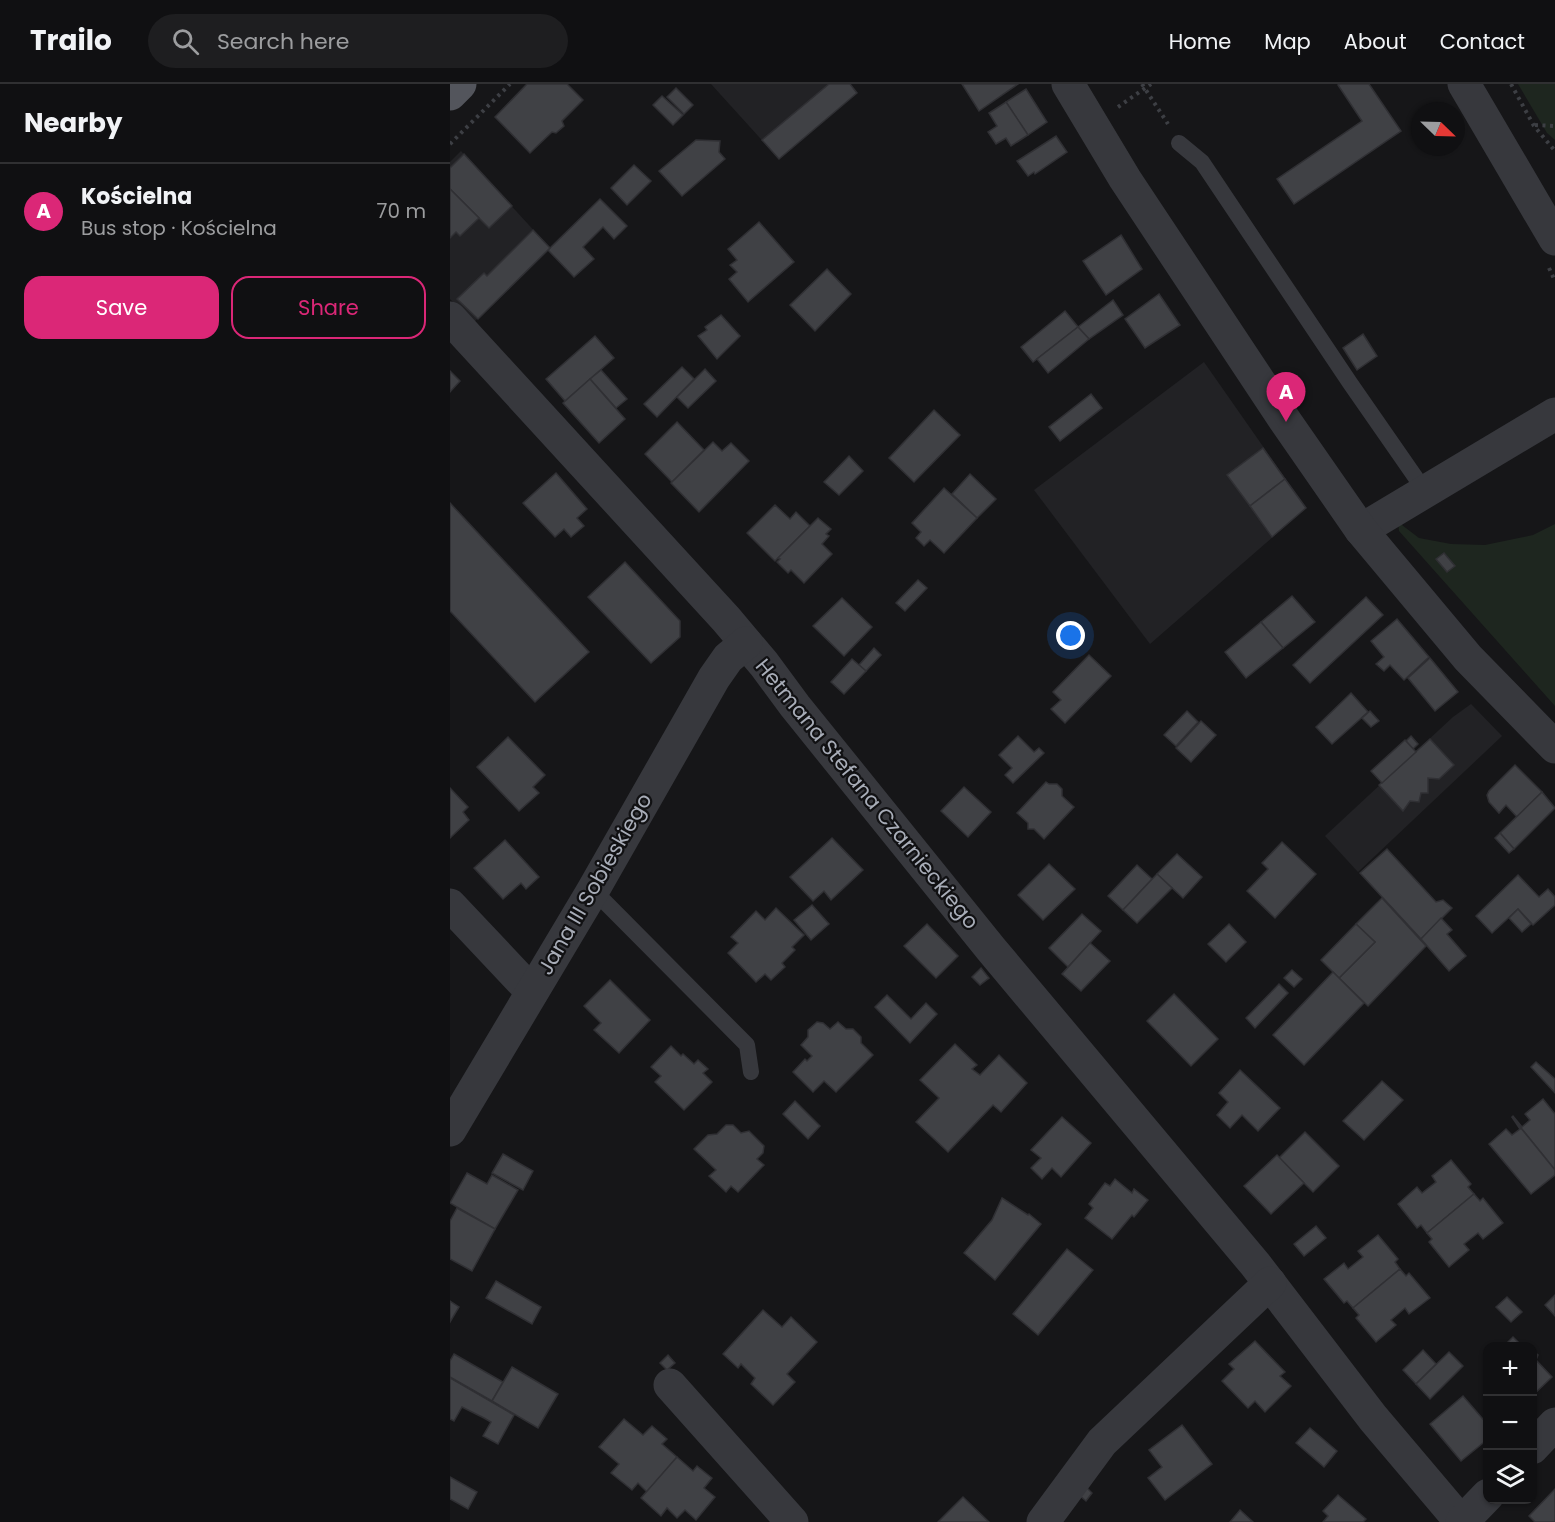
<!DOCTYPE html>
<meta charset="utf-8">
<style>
:root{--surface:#101012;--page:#1e1e20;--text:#f1f3f6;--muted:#9c9d9f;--line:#303032;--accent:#db2777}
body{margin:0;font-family:Poppins,sans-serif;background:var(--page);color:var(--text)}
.controls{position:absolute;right:18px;bottom:18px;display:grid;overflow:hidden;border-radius:12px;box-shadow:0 2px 4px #0004}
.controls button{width:54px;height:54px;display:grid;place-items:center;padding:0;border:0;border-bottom:2px solid var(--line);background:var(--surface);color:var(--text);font:30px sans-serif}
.compass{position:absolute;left:961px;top:18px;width:54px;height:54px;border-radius:50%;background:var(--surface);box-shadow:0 2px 4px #0004;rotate:113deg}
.you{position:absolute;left:621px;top:552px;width:21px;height:21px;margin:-15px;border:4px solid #fff;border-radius:50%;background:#1a73e8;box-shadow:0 0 0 9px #1a73e833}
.badge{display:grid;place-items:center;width:39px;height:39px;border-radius:50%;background:var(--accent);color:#fff;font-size:20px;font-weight:700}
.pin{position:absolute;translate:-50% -50px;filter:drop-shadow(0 2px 3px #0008)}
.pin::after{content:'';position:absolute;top:32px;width:21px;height:18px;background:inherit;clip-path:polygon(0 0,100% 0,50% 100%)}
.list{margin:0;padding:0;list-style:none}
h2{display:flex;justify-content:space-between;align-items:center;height:78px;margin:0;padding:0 24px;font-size:26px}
h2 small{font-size:20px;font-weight:400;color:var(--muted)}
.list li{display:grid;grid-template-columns:39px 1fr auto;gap:18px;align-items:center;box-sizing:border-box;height:96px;padding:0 24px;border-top:2px solid var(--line)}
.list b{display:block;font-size:22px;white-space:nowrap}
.list p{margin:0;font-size:20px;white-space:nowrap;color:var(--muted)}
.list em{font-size:20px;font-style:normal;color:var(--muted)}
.actions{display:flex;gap:12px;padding:18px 24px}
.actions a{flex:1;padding:14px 0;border:2px solid var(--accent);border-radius:18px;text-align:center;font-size:21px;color:var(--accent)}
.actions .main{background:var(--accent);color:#fff}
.icon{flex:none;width:33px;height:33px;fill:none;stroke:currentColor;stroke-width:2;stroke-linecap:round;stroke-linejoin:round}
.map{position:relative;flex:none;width:1105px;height:1438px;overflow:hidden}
header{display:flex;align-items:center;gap:36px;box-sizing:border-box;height:84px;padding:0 30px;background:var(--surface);border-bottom:2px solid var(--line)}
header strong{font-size:28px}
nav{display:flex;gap:33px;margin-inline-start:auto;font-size:21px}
.search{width:420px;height:54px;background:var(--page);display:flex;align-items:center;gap:15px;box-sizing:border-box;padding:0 21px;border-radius:33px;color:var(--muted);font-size:22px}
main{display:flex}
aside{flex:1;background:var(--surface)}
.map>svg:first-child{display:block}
.built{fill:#222225}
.green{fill:#1e261f}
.building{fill:#404145;stroke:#303034;stroke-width:1.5}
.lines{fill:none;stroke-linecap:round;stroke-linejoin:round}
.path{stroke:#3d3f44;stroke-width:4;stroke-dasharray:3 4.5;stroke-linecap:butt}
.service{stroke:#37383d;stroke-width:16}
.minor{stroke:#37383d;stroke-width:33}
.tertiary{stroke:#37383d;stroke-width:33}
.primary{stroke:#53555c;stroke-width:33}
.labels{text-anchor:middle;stroke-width:4.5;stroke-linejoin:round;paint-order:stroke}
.street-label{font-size:21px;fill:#a8adb8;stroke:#111113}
</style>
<header>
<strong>Trailo</strong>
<div class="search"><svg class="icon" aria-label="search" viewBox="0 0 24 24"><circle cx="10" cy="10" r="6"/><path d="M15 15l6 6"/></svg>Search here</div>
<nav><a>Home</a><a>Map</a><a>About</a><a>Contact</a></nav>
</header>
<main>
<aside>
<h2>Nearby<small></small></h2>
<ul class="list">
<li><span class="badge">A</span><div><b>Kościelna</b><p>Bus stop · Kościelna</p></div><em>70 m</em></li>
</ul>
<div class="actions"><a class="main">Save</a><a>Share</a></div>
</aside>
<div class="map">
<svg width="1105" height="1438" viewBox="0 0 1105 1438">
<rect width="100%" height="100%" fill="#161618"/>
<g class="built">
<path d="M261,0H400L407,9L329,75Z"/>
<path d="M11,67L100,164L23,239L0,215V78Z"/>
<path d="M754,278L856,424L700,560L584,406Z"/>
<path d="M1021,620L1052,652L908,788L875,752L1003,633Z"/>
</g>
<g class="green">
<path d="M1068,0H1105V56L1097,49Z"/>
<path d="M948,438L969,454L1001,460L1035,461L1083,451L1105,440V622L949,447Z"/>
</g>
<g class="building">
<path d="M77,0H117L133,16L112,37L114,42L106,49L102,48L80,69L45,33Z"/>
<path d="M379,0H400L407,9L329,75L312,56Z"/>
<path d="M512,0H568L529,27Z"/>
<path d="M890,0H919L951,47L844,120L827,95L912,37L888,1Z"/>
<path d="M226,4L243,21L234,30L217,13Z"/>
<path d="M576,5L597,38L578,51L556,18Z"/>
<path d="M212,12L233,31L223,41L203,21Z"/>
<path d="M556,18L578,51L561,62L556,54L546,60L538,48L547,42L539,29Z"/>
<path d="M606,52L617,68L585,90L584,88L578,92L567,77Z"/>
<path d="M246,56L270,57L269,68L275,75L232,112L209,87Z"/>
<path d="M14,70L62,122L39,144L0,105V84Z"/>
<path d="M184,81L201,97L177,121L161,104Z"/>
<path d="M0,105L29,134L10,152L6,148L0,154Z"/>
<path d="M150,115L177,142L164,155L153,143L133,163L144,175L124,193L98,166Z"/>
<path d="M309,138L344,178L298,218L279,195L287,188L280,181L287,176L278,165Z"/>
<path d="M83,146L100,164L28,235L7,215L34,189L37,192Z"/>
<path d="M671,151L692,185L656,211L633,177Z"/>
<path d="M377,185L401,210L365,247L340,221Z"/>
<path d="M709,210L730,241L695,264L675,235Z"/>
<path d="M663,216L673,231L639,255L628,243Z"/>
<path d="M615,227L628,243L583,278L571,263Z"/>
<path d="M271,231L290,252L267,275L248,252L257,246L255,243Z"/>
<path d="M628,243L639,255L598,289L587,275Z"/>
<path d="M913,250L927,272L907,286L893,264Z"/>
<path d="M145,252L164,274L115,317L96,295Z"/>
<path d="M232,283L244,295L207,333L194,320Z"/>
<path d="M255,285L266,297L238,324L227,313Z"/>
<path d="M151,286L177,315L166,324L140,295Z"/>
<path d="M0,287L10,297L0,308Z"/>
<path d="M140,295L175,335L149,359L113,319Z"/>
<path d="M641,310L652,324L610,357L599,343Z"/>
<path d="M484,326L510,351L464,398L439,374Z"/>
<path d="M227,338L254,366L222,398L195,370Z"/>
<path d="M263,358L272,367L281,359L299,377L249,428L221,399Z"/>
<path d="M813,364L835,395L800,422L777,391Z"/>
<path d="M399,372L413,387L389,411L374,398Z"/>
<path d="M106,389L137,425L127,434L134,442L121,453L114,445L105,453L73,419Z"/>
<path d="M520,390L546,415L527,434L502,410Z"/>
<path d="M835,395L856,424L822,453L800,422Z"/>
<path d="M494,404L527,434L494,469L480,456L474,462L466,454L471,448L462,439Z"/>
<path d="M0,419L139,568L85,618L0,527Z"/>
<path d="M325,421L340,435L346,428L360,442L325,477L297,449Z"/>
<path d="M368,434L381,445L376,450L379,452L372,460L382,470L354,499L341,486L338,489L327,478L330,475L328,474Z"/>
<path d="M994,469L1005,482L997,488L986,475Z"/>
<path d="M175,478L230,537V553L201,579L138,513Z"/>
<path d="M468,496L477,504L455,527L446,519Z"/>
<path d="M842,512L865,538L833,564L811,538Z"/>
<path d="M916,513L933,531L860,599L843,581Z"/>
<path d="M392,514L422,543L394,572L363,542Z"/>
<path d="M947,535L979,573L954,596L940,581L934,587L926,580L934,573L921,557Z"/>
<path d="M811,538L833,564L796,594L775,568Z"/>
<path d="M424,564L431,571L416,587L409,581Z"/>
<path d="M639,571L661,592L615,639L601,625L611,616L603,608Z"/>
<path d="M980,574L1008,608L985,627L958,594Z"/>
<path d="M402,575L416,587L394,610L381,598Z"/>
<path d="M901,609L918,628L882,660L866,643Z"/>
<path d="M737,627L748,638L726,662L714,651Z"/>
<path d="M920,627L929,637L921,643L912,634Z"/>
<path d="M751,637L766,651L741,678L726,664Z"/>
<path d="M568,652L584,668L589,664L594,669L563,699L555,691L562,684L549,671Z"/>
<path d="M961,652L968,660L963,665L956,657Z"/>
<path d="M58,653L95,691L83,703L89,709L69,727L27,683Z"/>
<path d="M980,655L1004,681L989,695L978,694V709H971L969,718L960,717L953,727L929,701Z"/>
<path d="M955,656L966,668L932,699L921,687Z"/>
<path d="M1065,681L1092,708L1067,733L1056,721L1049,729L1039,718L1037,711L1039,707Z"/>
<path d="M596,698L599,700H607L612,705V712L624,723L594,755L584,745H578V739L567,729Z"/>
<path d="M514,703L541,728L518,753L491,727Z"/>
<path d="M0,704L18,723L13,728L19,736L0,754Z"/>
<path d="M1092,708L1105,724L1064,765L1050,749Z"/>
<path d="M1050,749L1064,765L1059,769L1045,754Z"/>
<path d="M382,754L413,786L381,816L374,807L363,817L340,793Z"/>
<path d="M55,756L89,793L76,805L71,799L53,815L24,784Z"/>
<path d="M832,758L866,790L825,834L797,807L818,785L812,779Z"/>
<path d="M937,765L986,818L993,816L1002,824L971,855L910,789Z"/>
<path d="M727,770L752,793L733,814L707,790Z"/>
<path d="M599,780L625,805L593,836L568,811Z"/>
<path d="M687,781L702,795L673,826L658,812Z"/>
<path d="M707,790L722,804L687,839L673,826Z"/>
<path d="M1068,791L1089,813L1098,805L1105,813V821L1083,841L1068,825L1042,849L1026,832Z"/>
<path d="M932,814L976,862L918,922L889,894L925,858L906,840Z"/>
<path d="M362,821L379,840L361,856L344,836Z"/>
<path d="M326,824L354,851L342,863L345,866L332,879L335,883L321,896L315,890L306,898L278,869L288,859L281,853L306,827L315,836Z"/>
<path d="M1068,825L1081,840L1072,848L1059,834Z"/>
<path d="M632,830L651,847L618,883L599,864Z"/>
<path d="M991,834L1002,846L997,850L1016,872L999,887L971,855Z"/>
<path d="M477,840L508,872L486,894L454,862Z"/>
<path d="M779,840L796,858L776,878L758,860Z"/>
<path d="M906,840L925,858L889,894L871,876Z"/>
<path d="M640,859L660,877L631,907L612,890Z"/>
<path d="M531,884L539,894L530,901L522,893Z"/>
<path d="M842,886L852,895L844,903L834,894Z"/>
<path d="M883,888L914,919L854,981L823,951Z"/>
<path d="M160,896L200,936L169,969L144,946L151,939L134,922Z"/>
<path d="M829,900L838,909L805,944L796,934Z"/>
<path d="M724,910L768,955L741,982L697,937Z"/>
<path d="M437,911L461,935L476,919L487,930L460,959L425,923Z"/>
<path d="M367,938L373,939L380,945L388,938L396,945H403L411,953V959L423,971L386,1008L374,997L363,1008L343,988L355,975L357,977L362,972L351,961L358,953V946Z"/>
<path d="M505,960L527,981L522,985L530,991L549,971L577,999L551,1028L543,1021L498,1068L466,1038L489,1014L470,996Z"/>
<path d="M221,962L231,972L233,970L244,980L248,976L258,985L253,989L262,998L234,1026L205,998L211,992L201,983Z"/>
<path d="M1086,978L1105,995V1009L1081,983Z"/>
<path d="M790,986L830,1024L808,1047L792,1031L780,1044L767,1031L778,1018L769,1009Z"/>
<path d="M932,997L953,1016L914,1056L893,1037Z"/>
<path d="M1093,1015L1105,1030V1086L1062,1033L1063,1032L1072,1043L1080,1036L1075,1030Z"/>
<path d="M345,1017L370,1042L358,1055L333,1030Z"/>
<path d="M612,1033L641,1059L611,1093L602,1084L592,1095L581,1084L591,1074L581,1066Z"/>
<path d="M1062,1033L1105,1086V1091L1081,1110L1039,1060L1056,1045L1062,1051L1070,1045Z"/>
<path d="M276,1041H283L291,1049L299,1047L314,1062L313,1069L307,1075L314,1081L288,1108L281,1102L276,1108L259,1092L266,1086L244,1065L258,1051L267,1050Z"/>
<path d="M855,1048L889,1082L863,1108L829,1074Z"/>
<path d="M53,1070L83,1087L73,1106L42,1089Z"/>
<path d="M827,1071L854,1099L821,1130L794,1102Z"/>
<path d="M1001,1076L1021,1100L1018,1103L1024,1110L977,1149L971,1141L967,1144L948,1120L967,1103L972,1109L986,1098L982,1092Z"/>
<path d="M17,1089L37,1100L42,1091L68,1106L45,1145L0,1119Z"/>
<path d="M665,1095L682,1109L684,1105L698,1116L684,1133L682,1131L662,1155L635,1134L643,1124L639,1120L655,1099L660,1102Z"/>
<path d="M1024,1110L1030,1117L1033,1114L1053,1139L1033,1155L1028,1149L1014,1160L1019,1166L999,1183L979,1158L982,1155L977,1149Z"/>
<path d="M552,1114L578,1131L579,1130L591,1140L545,1196L514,1169L542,1136Z"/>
<path d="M7,1124L45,1145L22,1187L0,1175V1137Z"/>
<path d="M866,1142L876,1154L854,1172L844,1160Z"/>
<path d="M928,1151L948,1175L945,1178L950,1185L903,1224L897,1217L894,1219L874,1195L894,1179L898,1185L913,1173L908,1167Z"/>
<path d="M617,1165L643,1186L588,1251L563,1230Z"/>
<path d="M950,1185L956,1192L959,1189L980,1214L959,1230L955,1224L941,1236L946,1241L926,1258L906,1234L909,1231L903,1224Z"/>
<path d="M46,1197L91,1223L82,1240L36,1214Z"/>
<path d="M1105,1211V1232L1095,1221Z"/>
<path d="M1057,1213L1072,1228L1061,1238L1046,1223Z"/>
<path d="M0,1217L9,1223L0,1238Z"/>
<path d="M313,1226L332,1243L341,1233L367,1258L337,1290L345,1298L323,1321L301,1300L305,1294L291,1280L288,1284L273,1270Z"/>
<path d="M1063,1253L1072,1262H1054Z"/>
<path d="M805,1257L835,1288L830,1292L841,1302L815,1328L805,1317L798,1324L772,1297L784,1285L779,1280Z"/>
<path d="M973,1266L986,1280L966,1300L953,1286Z"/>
<path d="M1082,1266L1088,1271L1086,1276L1102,1293L1082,1312Z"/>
<path d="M999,1268L1013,1282L980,1315L966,1300Z"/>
<path d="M4,1270L53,1298L42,1317L0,1293V1277Z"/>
<path d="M218,1271L225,1279L217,1286L210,1279Z"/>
<path d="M62,1283L108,1310L88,1344L42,1317Z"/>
<path d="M0,1294L64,1331L48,1360L33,1352L41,1338L34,1334L12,1323L4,1337L0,1335Z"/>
<path d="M1013,1312L1038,1341V1355L1011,1377L980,1340Z"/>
<path d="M174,1335L193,1351L202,1342L217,1355L212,1360L227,1373L197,1408L188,1399L182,1406L161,1389L169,1380L149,1363Z"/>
<path d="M732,1341L762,1380L715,1416L698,1394L712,1383L699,1366Z"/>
<path d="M860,1344L887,1367L874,1383L846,1359Z"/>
<path d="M227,1373L243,1387L247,1382L262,1394L254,1404L265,1413L246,1436L235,1426L227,1434L217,1424L211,1432L191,1414Z"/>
<path d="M0,1393L27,1408L18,1425L0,1415Z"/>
<path d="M634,1401L642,1409L636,1417L628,1410Z"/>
<path d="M1105,1405V1438H1085L1079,1432Z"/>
<path d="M888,1411L916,1435L913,1438H873L878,1432L873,1427Z"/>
<path d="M513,1413L539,1438H488Z"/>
<path d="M790,1426L803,1438H780Z"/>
</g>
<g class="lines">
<g class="path">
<path d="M692,0L718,40"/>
<path d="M1061,0L1084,42L1105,67"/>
<path d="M668,23L701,0"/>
<path d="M1085,41L1105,42"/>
<path d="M0,60L60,0"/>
<path d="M1099,184L1105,197"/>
</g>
<g class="service">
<path d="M729,59L752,78L900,299L975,407"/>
<path d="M142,808L154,817L297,961L301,988"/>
</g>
<g class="minor">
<path d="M1014,0L1105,155"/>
<path d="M0,234L276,535L314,580L345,622L541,865L805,1180L923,1334L1011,1438"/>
<path d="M911,446L1105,330"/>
<path d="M0,821L82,908"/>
<path d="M0,1046L142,808L264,594L278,574L296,559"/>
<path d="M220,1301L342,1438"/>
<path d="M1082,1364L1105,1340"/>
<path d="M593,1438L652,1358L820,1199"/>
<path d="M1012,1438L1038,1411"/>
</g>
<path class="tertiary" d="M618,0L675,95L836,338L911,446L1018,574L1105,663"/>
<path class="primary" d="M0,10L10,0"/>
</g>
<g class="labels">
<g class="street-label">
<text transform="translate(417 710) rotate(51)" y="7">Hetmana Stefana Czarnieckiego</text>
<text transform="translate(145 800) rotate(-60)" y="7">Jana III Sobieskiego</text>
</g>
</g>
</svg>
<div class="controls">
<button>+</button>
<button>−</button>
<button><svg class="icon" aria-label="layers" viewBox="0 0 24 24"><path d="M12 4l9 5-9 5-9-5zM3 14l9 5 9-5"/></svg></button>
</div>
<svg class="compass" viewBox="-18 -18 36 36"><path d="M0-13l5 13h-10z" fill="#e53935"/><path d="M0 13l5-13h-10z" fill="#9c9d9f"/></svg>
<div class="you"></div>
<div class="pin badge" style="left:836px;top:338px">A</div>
</div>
</main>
